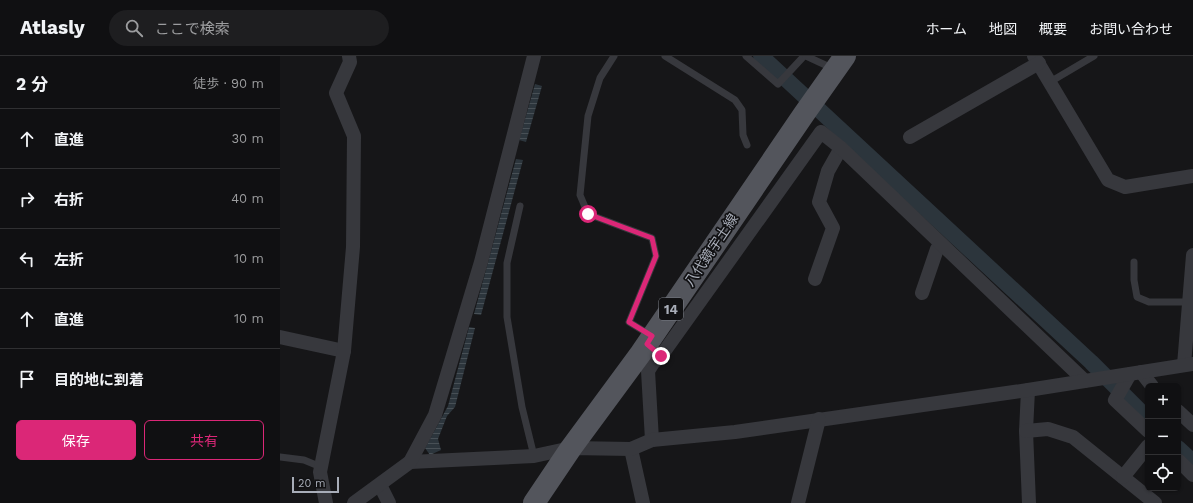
<!DOCTYPE html>
<html lang="ja">
<meta charset="utf-8">
<style>
:root{--surface:#101012;--page:#1e1e20;--text:#f1f3f6;--muted:#9c9d9f;--line:#303032;--accent:#db2777}
body{margin:0;font-family:"Work Sans","Noto Sans JP",sans-serif;background:var(--page);color:var(--text)}
.controls{position:absolute;right:12px;bottom:12px;display:grid;overflow:hidden;border-radius:6px;box-shadow:0 1px 3px #0004}
.controls button{width:36px;height:36px;display:grid;place-items:center;padding:0;border:0;border-bottom:1px solid var(--line);background:var(--surface);color:var(--text);font:20px sans-serif}
.scale{position:absolute;left:12px;bottom:10px;width:47px;box-sizing:border-box;padding-left:4px;border:2px solid #a8adb8;border-top:0;font-size:11px;line-height:14px;white-space:nowrap;color:#a8adb8;-webkit-text-stroke:3px #111113;paint-order:stroke}
.stop{position:absolute;width:12px;height:12px;margin:-9px;border:3px solid #db2777;border-radius:50%;background:#fff}
.stop.end{background:#db2777;border-color:#fff;box-shadow:0 1px 4px #0008}
.list{margin:0;padding:0;list-style:none}
h2{display:flex;justify-content:space-between;align-items:center;height:52px;margin:0;padding:0 16px;font-size:17px}
h2 small{font-size:13px;font-weight:400;color:var(--muted)}
.list li{display:grid;grid-template-columns:26px 1fr auto;gap:12px;align-items:center;box-sizing:border-box;height:60px;padding:0 16px;border-top:1px solid var(--line)}
.list b{display:block;font-size:15px;white-space:nowrap}
.list em{font-size:13px;font-style:normal;color:var(--muted)}
.actions{display:flex;gap:8px;padding:12px 16px}
.actions a{flex:1;padding:9px 0;border:1px solid var(--accent);border-radius:6px;text-align:center;font-size:14px;color:var(--accent)}
.actions .main{background:var(--accent);color:#fff}
.icon{flex:none;width:22px;height:22px;fill:none;stroke:currentColor;stroke-width:2;stroke-linecap:round;stroke-linejoin:round}
.map{position:relative;flex:none;width:913px;height:447px;overflow:hidden}
header{display:flex;align-items:center;gap:24px;box-sizing:border-box;height:56px;padding:0 20px;background:var(--surface);border-bottom:1px solid var(--line)}
header strong{font-size:19px}
nav{display:flex;gap:22px;margin-inline-start:auto;font-size:14px}
.search{width:280px;height:36px;background:var(--page);display:flex;align-items:center;gap:10px;box-sizing:border-box;padding:0 14px;border-radius:22px;color:var(--muted);font-size:15px}
main{display:flex}
aside{flex:1;background:var(--surface)}
.map>svg:first-child{display:block}
.water{fill:url(#water-rules)}
.lines{fill:none;stroke-linecap:round;stroke-linejoin:round}
.canal{stroke:#2c353c;stroke-width:16}
.service{stroke:#37383d;stroke-width:7}
.minor{stroke:#37383d;stroke-width:14}
.primary{stroke:#53555c;stroke-width:22}
.route{stroke:#db2777;stroke-width:5}
.labels{text-anchor:middle;stroke-width:3.5;stroke-linejoin:round;paint-order:stroke}
.shield{fill:#111113;stroke:#7b7e86;stroke-width:1}
.shield-label{font-size:13px;font-weight:bold;fill:#a8adb8}
.street-label{font-size:14px;fill:#a8adb8;stroke:#111113}
</style>
<header>
<strong>Atlasly</strong>
<div class="search"><svg class="icon" aria-label="search" viewBox="0 0 24 24"><circle cx="10" cy="10" r="6"/><path d="M15 15l6 6"/></svg>ここで検索</div>
<nav><a>ホーム</a><a>地図</a><a>概要</a><a>お問い合わせ</a></nav>
</header>
<main>
<aside>
<h2>2 分<small>徒歩 · 90 m</small></h2>
<ul class="list">
<li><svg class="icon" aria-label="ahead" viewBox="0 0 24 24"><path d="M12 20V5M6 11l6-6 6 6"/></svg><div><b>直進</b></div><em>30 m</em></li>
<li><svg class="icon" aria-label="right" viewBox="0 0 24 24"><path d="M7 20v-9h11M14 6l5 5-5 5"/></svg><div><b>右折</b></div><em>40 m</em></li>
<li><svg class="icon" aria-label="left" viewBox="0 0 24 24"><path d="M17 20v-9H6M10 6l-5 5 5 5"/></svg><div><b>左折</b></div><em>10 m</em></li>
<li><svg class="icon" aria-label="ahead" viewBox="0 0 24 24"><path d="M12 20V5M6 11l6-6 6 6"/></svg><div><b>直進</b></div><em>10 m</em></li>
<li><svg class="icon" aria-label="arrive" viewBox="0 0 24 24"><path d="M6 21V4h12l-3 4 3 4H6"/></svg><div><b>目的地に到着</b></div></li>
</ul>
<div class="actions"><a class="main">保存</a><a>共有</a></div>
</aside>
<div class="map">
<svg width="913" height="447" viewBox="0 0 913 447">
<defs>
<pattern id="water-rules" width="6" height="5" patternUnits="userSpaceOnUse"><rect width="6" height="5" fill="#2c353c"/><path d="M0 2.5h6" fill="none" stroke="#485056"/></pattern>
</defs>
<rect width="100%" height="100%" fill="#161618"/>
<g class="water">
<path d="M255,28L262,30L246,86L239,84Z"/>
<path d="M236,103L243,104L201,259L194,258Z"/>
<path d="M189,271L195,272L175,351L167,360L158,383L161,394L150,399L145,392L168,350Z"/>
</g>
<g class="lines">
<g class="canal">
<path d="M481,0L811,306L868,363"/>
<path d="M898,392L913,406"/>
</g>
<g class="service">
<path d="M334,0L320,22L308,60L300,139L308,158L372,182L376,200L349,266L370,279"/>
<path d="M385,0L455,44L462,54L463,79L467,89"/>
<path d="M466,0L498,28L524,0"/>
<path d="M526,0L554,13"/>
<path d="M770,26L814,0"/>
<path d="M240,150L227,207V261L242,351L254,400"/>
<path d="M854,206V224L857,241L869,246H909"/>
<path d="M0,401L24,404L41,411"/>
</g>
<g class="minor">
<path d="M754,0L828,124L845,131L913,120"/>
<path d="M630,81L759,7"/>
<path d="M535,223L553,172L539,146L548,115L561,92"/>
<path d="M642,237L657,193L662,189"/>
<path d="M0,281L64,295"/>
<path d="M904,309L913,199"/>
<path d="M861,316L872,330"/>
<path d="M850,318L835,344L868,375"/>
<path d="M748,334L746,375L749,447"/>
<path d="M898,355L913,369"/>
<path d="M746,375L768,373L793,381L875,447"/>
<path d="M372,384L368,315L373,307L381,300L541,76L561,92L805,325"/>
<path d="M351,393L363,447"/>
<path d="M898,404L913,419"/>
<path d="M130,406L254,400L291,392L351,393L372,384L455,376L748,334L913,308"/>
<path d="M843,421L868,390"/>
<path d="M100,429L109,447"/>
<path d="M46,447L40,416L64,295L73,191L74,80L56,37L70,6L69,0"/>
<path d="M74,447L130,406L155,359L201,206L254,0"/>
<path d="M518,447L539,363"/>
</g>
<path class="primary" d="M254,447L291,392L361,297L524,58L565,0"/>
</g>
<g class="lines">
<path class="route" d="M308,158L372,182L376,200L349,266L372,280L367,288L381,300"/>
</g>
<g class="labels">
<rect class="shield" x="379" y="242" width="24" height="22" rx="3"/>
<g class="shield-label">
<text x="391" y="258">14</text>
</g>
<g class="street-label">
<text transform="translate(431 194) rotate(-56)" y="5">八代鏡宇土線</text>
</g>
</g>
</svg>
<div class="controls">
<button>+</button>
<button>−</button>
<button><svg class="icon" aria-label="locate" viewBox="0 0 24 24"><circle cx="12" cy="12" r="6"/><path d="M12 2v4M12 18v4M2 12h4M18 12h4"/></svg></button>
</div>
<div class="scale">20 m</div>
<div class="stop" style="left:308px;top:158px"></div>
<div class="stop end" style="left:381px;top:300px"></div>
</div>
</main>
